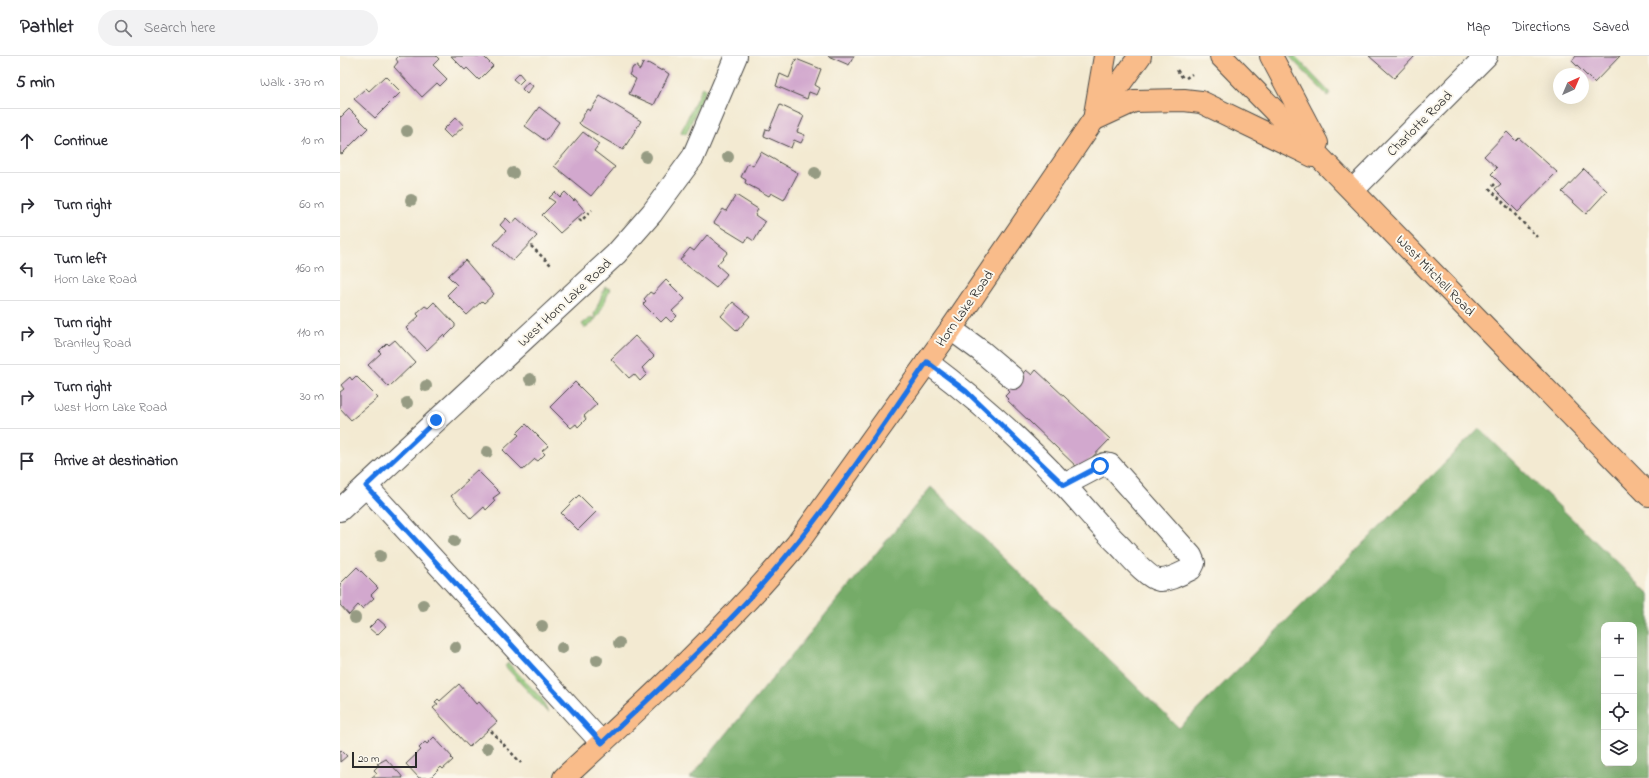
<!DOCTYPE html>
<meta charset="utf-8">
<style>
:root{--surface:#fff;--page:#f2f2f3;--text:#2b2b33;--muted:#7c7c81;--line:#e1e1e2}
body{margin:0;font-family:"Indie Flower",sans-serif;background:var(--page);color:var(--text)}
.controls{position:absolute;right:12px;bottom:12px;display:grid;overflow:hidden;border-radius:8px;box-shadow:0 4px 16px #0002}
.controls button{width:36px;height:36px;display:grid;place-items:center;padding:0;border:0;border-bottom:1px solid var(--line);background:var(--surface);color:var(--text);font:20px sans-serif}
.compass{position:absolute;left:1213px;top:12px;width:36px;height:36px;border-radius:50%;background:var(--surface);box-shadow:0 4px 16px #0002;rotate:44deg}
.scale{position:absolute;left:12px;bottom:10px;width:65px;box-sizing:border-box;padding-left:4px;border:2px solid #2b2b2b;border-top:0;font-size:11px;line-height:14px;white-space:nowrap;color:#2b2b2b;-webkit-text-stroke:3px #fbf7ec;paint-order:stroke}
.stop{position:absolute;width:12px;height:12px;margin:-9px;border:3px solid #1a73e8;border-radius:50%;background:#fff}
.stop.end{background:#1a73e8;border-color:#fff;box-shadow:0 1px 4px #0008}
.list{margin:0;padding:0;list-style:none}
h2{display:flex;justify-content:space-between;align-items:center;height:52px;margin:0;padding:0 16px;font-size:17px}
h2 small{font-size:13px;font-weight:400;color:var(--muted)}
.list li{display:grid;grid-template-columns:26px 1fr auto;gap:12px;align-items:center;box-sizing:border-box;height:64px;padding:0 16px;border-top:1px solid var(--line)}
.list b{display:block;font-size:15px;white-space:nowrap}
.list p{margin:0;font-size:13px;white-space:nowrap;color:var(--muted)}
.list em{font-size:13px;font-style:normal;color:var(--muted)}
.icon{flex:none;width:22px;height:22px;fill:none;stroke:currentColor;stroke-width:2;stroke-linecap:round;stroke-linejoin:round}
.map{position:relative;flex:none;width:1309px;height:722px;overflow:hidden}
header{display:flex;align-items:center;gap:24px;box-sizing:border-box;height:56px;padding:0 20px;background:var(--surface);border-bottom:1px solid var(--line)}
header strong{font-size:19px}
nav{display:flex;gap:22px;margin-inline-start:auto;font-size:14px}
.search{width:280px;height:36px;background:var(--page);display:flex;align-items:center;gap:10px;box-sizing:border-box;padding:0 14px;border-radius:22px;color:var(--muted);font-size:15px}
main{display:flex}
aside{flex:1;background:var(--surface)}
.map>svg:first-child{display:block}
.green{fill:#90c678;stroke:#5e7852}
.forest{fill:#74ab68;stroke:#506b4a;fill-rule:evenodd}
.building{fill:#d2a8ce}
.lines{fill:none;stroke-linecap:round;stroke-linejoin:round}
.minor-casing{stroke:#494844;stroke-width:24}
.major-casing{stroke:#494844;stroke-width:24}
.path{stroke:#494844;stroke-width:2.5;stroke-dasharray:3 3;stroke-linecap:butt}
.minor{stroke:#fff;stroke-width:22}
.major{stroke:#f9bc8a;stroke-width:22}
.tree{fill:#969b83}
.route{stroke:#1a73e8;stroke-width:5}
.labels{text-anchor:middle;stroke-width:4;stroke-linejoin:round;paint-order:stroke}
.street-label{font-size:14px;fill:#2b2b2b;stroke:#fbf7ec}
</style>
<header>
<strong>Pathlet</strong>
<div class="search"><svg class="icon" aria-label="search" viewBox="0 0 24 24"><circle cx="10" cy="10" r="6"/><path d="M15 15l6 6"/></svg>Search here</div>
<nav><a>Map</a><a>Directions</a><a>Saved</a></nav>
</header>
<main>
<aside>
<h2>5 min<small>Walk · 370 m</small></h2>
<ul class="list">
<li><svg class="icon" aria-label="ahead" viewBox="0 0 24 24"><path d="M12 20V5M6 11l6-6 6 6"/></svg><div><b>Continue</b></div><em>10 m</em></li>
<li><svg class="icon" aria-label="right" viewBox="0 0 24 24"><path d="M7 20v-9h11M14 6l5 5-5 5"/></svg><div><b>Turn right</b></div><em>60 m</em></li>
<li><svg class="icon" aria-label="left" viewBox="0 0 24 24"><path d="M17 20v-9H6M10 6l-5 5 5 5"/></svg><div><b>Turn left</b><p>Horn Lake Road</p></div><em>160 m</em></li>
<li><svg class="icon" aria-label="right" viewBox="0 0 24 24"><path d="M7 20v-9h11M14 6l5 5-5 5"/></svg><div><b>Turn right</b><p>Brantley Road</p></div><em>110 m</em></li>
<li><svg class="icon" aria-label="right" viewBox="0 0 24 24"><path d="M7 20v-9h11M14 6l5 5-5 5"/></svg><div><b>Turn right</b><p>West Horn Lake Road</p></div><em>30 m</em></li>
<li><svg class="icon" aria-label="arrive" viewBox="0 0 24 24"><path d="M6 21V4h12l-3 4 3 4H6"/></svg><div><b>Arrive at destination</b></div></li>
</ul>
</aside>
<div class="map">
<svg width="1309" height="722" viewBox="0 0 1309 722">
<rect width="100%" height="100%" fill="#fbf7ec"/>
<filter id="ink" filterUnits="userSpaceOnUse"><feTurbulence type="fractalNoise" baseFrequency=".025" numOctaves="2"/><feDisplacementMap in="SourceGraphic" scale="8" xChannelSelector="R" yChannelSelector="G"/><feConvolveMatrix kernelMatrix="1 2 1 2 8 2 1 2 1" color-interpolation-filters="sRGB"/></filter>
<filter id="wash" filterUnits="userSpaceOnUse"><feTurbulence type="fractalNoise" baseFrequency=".012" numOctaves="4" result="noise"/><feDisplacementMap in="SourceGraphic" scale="16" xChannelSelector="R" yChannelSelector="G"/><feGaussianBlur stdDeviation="0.9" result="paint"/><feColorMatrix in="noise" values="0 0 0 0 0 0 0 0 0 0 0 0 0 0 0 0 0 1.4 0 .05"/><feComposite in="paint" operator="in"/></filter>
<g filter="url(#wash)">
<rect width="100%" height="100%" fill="#f3ead2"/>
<g class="green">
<path d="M949,0H955L990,37L988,40Z"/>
<path d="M362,31L366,33L346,78L341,76Z"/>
<path d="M265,231L270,233C263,249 260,263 245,272L242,268L252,261L254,263L255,261L254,259Z"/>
<path d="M168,607L202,643L208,657L165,610Z"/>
</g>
<path class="forest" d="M1139,372L1309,538V722H350L591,431L839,672ZM1264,569H1294V707H1264Z"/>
<g id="blocks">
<g class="building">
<path d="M59,0H96L99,3L93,9L107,23L100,30L97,27L82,41L54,11L58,6L56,3Z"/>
<path d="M111,0H143L153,10L139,24L127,12L125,14Z"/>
<path d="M488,0H514L509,9Z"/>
<path d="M1029,0H1075L1054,22Z"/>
<path d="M1236,0H1280L1254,27L1232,5Z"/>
<path d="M456,3L481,13L475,29L480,32L477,39L469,36L467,43L436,30L440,18L449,22Z"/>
<path d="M303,7L307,8L308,7L322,15V13L329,18L314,49L289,38L296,23L289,19L293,11L297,10V12L300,14Z"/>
<path d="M179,17L184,23L179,28L173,23Z"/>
<path d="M45,20L61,36L35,62L14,43L26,32L29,35Z"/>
<path d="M188,26L193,30L187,38L182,33Z"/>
<path d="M260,40L301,65L283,94L242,70L239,67L247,53L250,55Z"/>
<path d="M440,49L464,60L457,76L465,79L461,87L454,84L451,92L424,80L426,73L429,74Z"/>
<path d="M199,51L219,66L206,85L185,70Z"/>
<path d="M9,53L28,72L2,98L0,97V60L1,61Z"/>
<path d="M116,61L124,70L111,82L103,74Z"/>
<path d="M243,76L259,88L254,95L275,111L251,140L214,110Z"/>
<path d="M1167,76L1176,85L1179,82L1217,116L1178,156L1155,133L1161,128L1151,118L1157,112L1144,100Z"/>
<path d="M421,96L458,117L444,144L431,137L429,140L405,127L406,124L401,121L408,107L413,110Z"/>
<path d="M1244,113L1267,135L1246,158L1222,136Z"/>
<path d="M215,136L220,141L225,136L234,145L235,143L245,155L220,177L202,159L215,146L209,142Z"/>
<path d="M396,139L418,153L415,159L425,166L414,185L408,181L405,186L374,167L383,153L386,155Z"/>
<path d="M166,162L172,168L177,162L197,180L173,205L154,188L166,175L160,169Z"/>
<path d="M367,179L388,196L377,209L387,218L376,232L340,204L350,192L354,195Z"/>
<path d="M125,204L154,238L144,247L142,245L127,259L107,239L117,229L108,220Z"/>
<path d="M326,224L345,243L332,255L337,260L331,266L326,261L321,266L303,248L306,245L304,243L310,236L313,238Z"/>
<path d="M94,246L115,268V271L105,281L103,279L87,294L66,272L79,260L77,258L79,255L85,250L88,252Z"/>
<path d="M393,246L410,260L397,275L381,260Z"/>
<path d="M295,280L314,300L302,312L307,318L300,325L294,318L289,322L271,303Z"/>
<path d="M55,284L75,306L49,331L28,309L41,297L39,295L47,287L49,289Z"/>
<path d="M686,314L692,319L696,314L770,383L740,414L667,344L668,343L665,340L669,336L667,334Z"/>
<path d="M16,320L38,342L11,364L0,352V336L4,333L1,329L10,321L12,324Z"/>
<path d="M235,326L257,348L244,360L246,363L238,371L236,368L231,372L210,351Z"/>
<path d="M186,368L208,390L202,395L205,398L198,405L195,403L183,414L163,394L179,379L177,377Z"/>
<path d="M137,414L160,437L153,442L155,445L146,454L144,451L131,463L111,440L128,425L126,424Z"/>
<path d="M239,439L256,456L238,474L221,457Z"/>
<path d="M17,511L38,532L31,539L34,542L22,553L18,549L9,559L0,549V528Z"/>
<path d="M38,563L46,570L37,579L29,572Z"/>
<path d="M119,628L136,648L139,646L157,666L129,691L93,652L98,648L95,646L98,643L100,645Z"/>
<path d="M94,681L112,701L111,702L113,704L103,713L101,711L90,722H79L66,708L81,694L79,692L85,686L87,688Z"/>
<path d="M1,694L7,700L0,706V695Z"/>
<path d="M46,703L60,718L63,722H31L37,717L34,714L39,709L37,708Z"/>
</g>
</g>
</g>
<g filter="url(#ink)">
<use href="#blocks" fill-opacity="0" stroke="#494844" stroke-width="1"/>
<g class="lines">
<defs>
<g id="minor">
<path d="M1013,134L1146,0"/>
<path d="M611,273L641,295L673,322"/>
<path d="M587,306C635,342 683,385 725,430C743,449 759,470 778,488C787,497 807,522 819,524C829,525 842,517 851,513L854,507L851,500L770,409L765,408L760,410L724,429"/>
<path d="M26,430L262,687"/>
<path d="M0,454L276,198L312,157L353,101L396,0"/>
</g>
<g id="major">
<path d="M881,0L1309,439"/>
<path d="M931,0L977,87"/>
<path d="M755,58L765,0"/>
<path d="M755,63L794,45L844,44L861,46L973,100"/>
<path d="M224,722C305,647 386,573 457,488L611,273L754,63L800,0"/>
</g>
</defs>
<use href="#minor" class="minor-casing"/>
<use href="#major" class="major-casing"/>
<g class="path">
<path d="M837,14L843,22"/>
<path d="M846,22L852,18"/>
<path d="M1155,128L1150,133L1197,181"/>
<path d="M239,163L241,165L252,154"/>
<path d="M191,190L211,209"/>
<path d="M151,675L181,707"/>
</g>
<use href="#minor" class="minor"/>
<use href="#major" class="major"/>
</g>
<g class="tree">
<circle cx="67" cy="75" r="6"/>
<circle cx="306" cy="101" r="6"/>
<circle cx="388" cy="101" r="6"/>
<circle cx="173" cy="117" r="6"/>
<circle cx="475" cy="117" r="6"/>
<circle cx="71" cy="144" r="6"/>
<circle cx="190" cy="323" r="6"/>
<circle cx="86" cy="330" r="6"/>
<circle cx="67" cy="347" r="6"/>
<circle cx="147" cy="396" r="6"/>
<circle cx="114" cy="485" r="6"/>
<circle cx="40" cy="500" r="6"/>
<circle cx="83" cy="549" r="6"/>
<circle cx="15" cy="562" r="6"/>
<circle cx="202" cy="570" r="6"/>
<circle cx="279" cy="587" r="6"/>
<circle cx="115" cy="591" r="6"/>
<circle cx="222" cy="592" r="6"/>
<circle cx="257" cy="604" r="6"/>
<circle cx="147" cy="692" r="6"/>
</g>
</g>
<g class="lines" filter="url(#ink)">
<path class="route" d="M96,364L26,430L262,687C320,632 379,579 431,518C489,452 537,377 587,306L626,335L724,429L760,410"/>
</g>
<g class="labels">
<g class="street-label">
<text transform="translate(1079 67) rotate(-45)" y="5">Charlotte Road</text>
<text transform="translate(1096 219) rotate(46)" y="5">West Mitchell Road</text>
<text transform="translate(224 246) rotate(-43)" y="5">West Horn Lake Road</text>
<text transform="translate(624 252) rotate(-55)" y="5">Horn Lake Road</text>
</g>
</g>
</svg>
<div class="controls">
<button>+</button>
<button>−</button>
<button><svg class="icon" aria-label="locate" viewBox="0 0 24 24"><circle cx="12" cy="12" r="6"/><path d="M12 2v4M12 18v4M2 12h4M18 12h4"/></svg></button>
<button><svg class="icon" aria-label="layers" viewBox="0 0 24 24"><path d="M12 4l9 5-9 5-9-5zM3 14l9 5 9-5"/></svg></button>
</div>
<svg class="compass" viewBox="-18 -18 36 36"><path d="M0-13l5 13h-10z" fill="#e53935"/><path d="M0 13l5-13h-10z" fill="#7c7c81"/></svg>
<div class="scale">20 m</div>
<div class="stop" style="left:760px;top:410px"></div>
<div class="stop end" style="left:96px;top:364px"></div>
</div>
</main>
